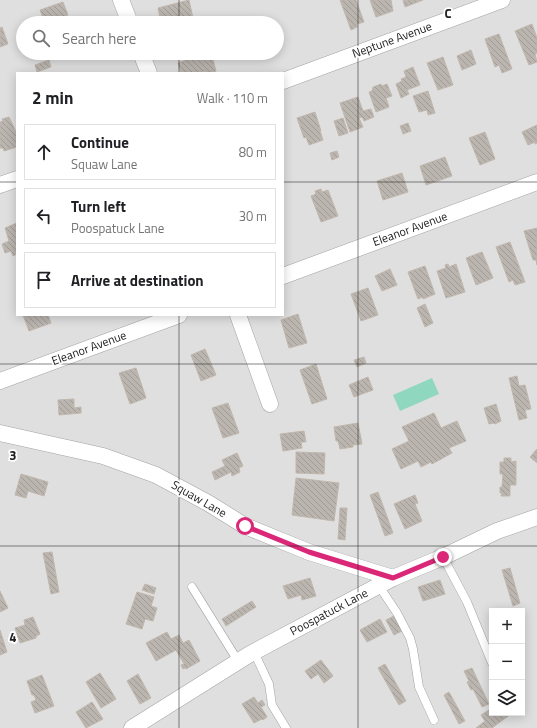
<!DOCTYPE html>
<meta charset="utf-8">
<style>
:root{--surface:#fff;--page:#f6f6f6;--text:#202124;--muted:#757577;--line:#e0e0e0}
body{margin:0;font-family:"Titillium Web",sans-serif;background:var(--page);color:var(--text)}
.controls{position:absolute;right:12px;bottom:12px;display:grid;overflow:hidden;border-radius:0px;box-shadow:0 2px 10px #0003}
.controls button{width:36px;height:36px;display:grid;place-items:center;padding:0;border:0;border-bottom:1px solid var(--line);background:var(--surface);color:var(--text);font:20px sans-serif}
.stop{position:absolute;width:12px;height:12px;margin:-9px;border:3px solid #db2777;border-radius:50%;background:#fff}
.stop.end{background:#db2777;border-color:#fff;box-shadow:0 1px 4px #0008}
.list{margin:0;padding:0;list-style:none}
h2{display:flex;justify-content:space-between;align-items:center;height:52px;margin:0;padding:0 16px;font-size:17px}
h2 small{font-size:13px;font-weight:400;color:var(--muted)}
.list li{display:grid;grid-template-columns:26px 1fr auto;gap:12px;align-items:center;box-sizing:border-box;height:56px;margin:0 8px 8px;padding:0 8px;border:1px solid var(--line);border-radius:0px}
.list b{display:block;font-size:15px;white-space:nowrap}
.list p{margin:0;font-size:13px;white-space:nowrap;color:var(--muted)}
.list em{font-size:13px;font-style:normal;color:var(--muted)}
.icon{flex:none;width:22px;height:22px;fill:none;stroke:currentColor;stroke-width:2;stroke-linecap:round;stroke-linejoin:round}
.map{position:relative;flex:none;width:537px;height:728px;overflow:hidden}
.search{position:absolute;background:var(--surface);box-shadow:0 2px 10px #0003;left:16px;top:16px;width:268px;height:44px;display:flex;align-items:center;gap:10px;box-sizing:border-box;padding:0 14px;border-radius:22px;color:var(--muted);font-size:15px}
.panel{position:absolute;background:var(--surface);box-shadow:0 2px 10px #0003;left:16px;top:72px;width:268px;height:244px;border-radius:0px}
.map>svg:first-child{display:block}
.residential{fill:#e0dfdf;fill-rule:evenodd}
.pitch{fill:#90d7bf}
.building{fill:url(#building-back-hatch);stroke:#c1b7ad}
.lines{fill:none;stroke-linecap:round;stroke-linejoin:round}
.service-casing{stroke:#a3a3a3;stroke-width:9}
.minor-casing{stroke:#a3a3a3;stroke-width:17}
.service{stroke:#fff;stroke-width:8}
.minor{stroke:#fff;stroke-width:16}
.route{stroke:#db2777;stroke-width:5}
.grid{fill:none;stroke:#222;stroke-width:1;stroke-opacity:0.55}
.labels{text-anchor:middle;stroke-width:3.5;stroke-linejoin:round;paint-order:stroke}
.street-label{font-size:12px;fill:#222;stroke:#fff}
.grid-label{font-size:13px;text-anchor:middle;font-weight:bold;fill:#222;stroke:#fff;stroke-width:3.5;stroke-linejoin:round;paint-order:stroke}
</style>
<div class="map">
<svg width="537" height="728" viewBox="0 0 537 728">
<defs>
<pattern id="building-back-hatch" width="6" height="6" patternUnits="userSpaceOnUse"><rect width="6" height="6" fill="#bab5af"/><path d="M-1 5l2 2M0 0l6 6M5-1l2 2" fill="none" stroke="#a09b96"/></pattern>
</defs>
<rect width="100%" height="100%" fill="#f1efea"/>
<path class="residential" d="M0,0H537V728H0ZM23,23H277V53H23ZM17,73H283V315H17ZM492,611H522V713H492Z"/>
<path class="pitch" d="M432,378L439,394L400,411L393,395Z"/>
<g class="building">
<path d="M189,0L193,18L190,19L191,23H161L158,8Z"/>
<path d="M340,0H356L364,22L357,24V27L351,30Z"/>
<path d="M370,0H391L393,11L376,17Z"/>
<path d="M403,0H423L405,7Z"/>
<path d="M63,2L68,15L45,23L40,10Z"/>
<path d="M532,24L537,38V53L535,54L537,62L529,65L515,31Z"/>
<path d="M2,27L8,44L0,47V28Z"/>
<path d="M499,34L512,69L502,73L499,65L495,67L485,39Z"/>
<path d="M471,50L476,64L462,70L457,56Z"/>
<path d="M205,53H208L209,57L212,56L216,71L210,73H205V71L200,73H181L178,63Z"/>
<path d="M443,57L453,85L438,90L427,63Z"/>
<path d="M49,60L51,67L37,72L35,65Z"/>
<path d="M413,67L420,85L407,90L409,94L401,98L396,84L402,81L401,79L406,77L404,71Z"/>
<path d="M381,84L382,86L387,84L392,96L386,98L389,107L376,112L369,92L372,91L373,87Z"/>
<path d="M428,91L435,113L428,115L427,110L419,112L413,96Z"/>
<path d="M358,97L363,111L371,109L374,117L364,121L362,117L359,118L363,127L350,132L340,103Z"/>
<path d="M315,112L321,131H320L323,140L309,145L306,137L304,138L297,118Z"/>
<path d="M9,117L17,134V147L4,151L3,148H0V122L3,121L2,119Z"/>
<path d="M343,118L348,133L339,136L334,121Z"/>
<path d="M408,123L411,131L403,134L400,126Z"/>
<path d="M537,125V143L535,144V142L528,145L522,132Z"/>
<path d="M485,132L495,159L480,165L469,138Z"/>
<path d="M337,151L339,157L332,160L330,153Z"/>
<path d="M445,157L452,176L426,185L420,166Z"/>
<path d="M402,173L408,192L383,200L377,181Z"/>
<path d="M321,189L322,192L328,190L338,216L321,222L311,196L316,194L315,191Z"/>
<path d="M17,223V254L13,256L11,251L5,253L2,244L9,241L5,228Z"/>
<path d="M537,228V265L536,260H533L524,231Z"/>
<path d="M510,242L525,282L515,285L513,280L509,282L496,247Z"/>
<path d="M482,252L493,278L476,285L466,258Z"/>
<path d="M448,264L449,267L456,264L465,292L446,298L437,271L446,268L445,265Z"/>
<path d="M425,266L435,294L423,299V297L418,299L408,272Z"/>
<path d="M390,269L397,285L382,291L375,276Z"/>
<path d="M368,288L378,315L361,321L351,294Z"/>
<path d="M425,304L433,323L425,327L417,308Z"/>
<path d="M298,314L307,343L289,348L281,320Z"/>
<path d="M23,315H48L51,323L29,331Z"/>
<path d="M205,349L216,375L201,381L191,355Z"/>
<path d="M364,357L366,363L357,367L354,360Z"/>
<path d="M316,364L327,399L312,404L300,370Z"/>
<path d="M136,368L146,398L130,404L119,373Z"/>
<path d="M517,376L519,386L525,385L531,409L525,410L527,418L519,420L509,378Z"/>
<path d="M368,377L373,390L354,397L349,385Z"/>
<path d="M74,399V408L81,407V413L59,415L58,400Z"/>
<path d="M228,403L239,433L223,438L212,408Z"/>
<path d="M496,404L501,421L495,424L494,423L489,424L484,408Z"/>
<path d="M434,413L441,428L457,421L466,441L449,448L452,453L432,464L431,462L421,467L418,461L401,469L392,449L409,441L402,427Z"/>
<path d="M358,423L362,444L353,445V447L340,449L338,441H336L334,427Z"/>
<path d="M304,431L306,442H301L302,448L283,451L280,434Z"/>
<path d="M537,449V463L530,457Z"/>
<path d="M296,452L325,453L324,474L296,473Z"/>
<path d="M237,453L243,466L239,468L240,472L232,476L231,472L215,480L212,472L225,466L222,460Z"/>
<path d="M504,458H511V462L516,461V485H510V496H501L502,493H500V487H502L503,474H500V462H504Z"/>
<path d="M21,474L48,482L44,496L28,491L26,498L15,495Z"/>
<path d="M296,478L339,483L334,521L292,515Z"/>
<path d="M378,492L393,533L385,536L370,495Z"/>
<path d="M415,495L418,503L415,504L422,521L405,529L394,504Z"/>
<path d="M340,508H347L345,540L338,539Z"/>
<path d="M52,552L59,592L51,594L43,553Z"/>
<path d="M510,568L520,603L513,606L502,570Z"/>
<path d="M310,578L316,596L302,600L301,595L288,599L283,586Z"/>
<path d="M440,580L445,594L423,601L418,587Z"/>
<path d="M145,584L156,588L154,594L142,590Z"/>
<path d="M0,591L8,608L0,612Z"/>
<path d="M137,592L154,597L151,606L157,608L153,621L145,619L142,629L126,624Z"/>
<path d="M252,601L256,607L226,626L222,619Z"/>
<path d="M394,616L402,631L394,635L386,620Z"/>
<path d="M33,617L40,634L36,636V638L20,643L15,628L25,625L24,620Z"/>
<path d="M380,619L387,632L367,642L360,630Z"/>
<path d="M0,630L7,652L0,655Z"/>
<path d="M167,632L171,639L179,635L183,643L189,640L200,661L186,669L185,668L183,669L181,665L184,664L176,650L156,661L146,643Z"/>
<path d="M321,660L333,676L324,683L318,674L311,679L305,671Z"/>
<path d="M385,664L406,701L399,705L378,668Z"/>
<path d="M472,668L489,704L482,707L473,689L471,690L467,682L469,681L464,671Z"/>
<path d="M100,673L116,699L101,708L86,682Z"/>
<path d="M138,674L151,698L140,704L127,681Z"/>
<path d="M42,675L54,706L35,713L31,702L36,700L34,695H32L27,681Z"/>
<path d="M449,692L465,721L459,724L444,695Z"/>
<path d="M254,697L258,703L262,700L265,705L261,707L267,717L263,720L262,719L254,723L242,704Z"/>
<path d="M92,702L103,719L86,728L76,712Z"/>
<path d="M492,708V713L511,714L492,728H476L485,721L481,715Z"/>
</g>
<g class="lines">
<defs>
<g id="service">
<path d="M443,557L467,602L492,663"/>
<path d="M379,586L397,613L410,638L413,649L419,687L434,720"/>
<path d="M192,587L238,661"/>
<path d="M254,652L269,684L272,705L286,728"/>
</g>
<g id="minor">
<path d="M121,0L130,23"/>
<path d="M141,53L149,73"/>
<path d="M283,81L502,0"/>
<path d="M0,185L17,179"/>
<path d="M283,276L537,182"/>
<path d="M238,315L270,404"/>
<path d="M0,381L179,315"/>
<path d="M0,433L103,456L156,475L208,503L245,526L309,552L393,578"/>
<path d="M132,728L250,654L393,578L443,557L497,531L537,517"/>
</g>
</defs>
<use href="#service" class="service-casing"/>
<use href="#minor" class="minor-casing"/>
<use href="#service" class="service"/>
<use href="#minor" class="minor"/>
</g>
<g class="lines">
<path class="route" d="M245,526L309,552L393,578L443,557"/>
</g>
<path class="grid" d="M179,0V23M358,0V728M179,53V73M0,182H17M283,182H537M179,315V728M0,364H537M0,546H537"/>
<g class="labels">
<g class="street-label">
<text transform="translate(392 40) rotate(-20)" y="4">Neptune Avenue</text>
<text transform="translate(410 229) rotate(-20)" y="4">Eleanor Avenue</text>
<text transform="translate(89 348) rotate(-20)" y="4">Eleanor Avenue</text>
<text transform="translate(199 499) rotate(30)" y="4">Squaw Lane</text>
<text transform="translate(329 612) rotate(-28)" y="4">Poospatuck Lane</text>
</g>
</g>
<g class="grid-label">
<text x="448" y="18">C</text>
<text x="13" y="460">3</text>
<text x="13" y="642">4</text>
</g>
</svg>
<div class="controls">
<button>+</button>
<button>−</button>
<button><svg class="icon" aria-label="layers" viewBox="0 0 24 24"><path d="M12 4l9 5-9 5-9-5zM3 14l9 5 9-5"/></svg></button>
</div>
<div class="stop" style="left:245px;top:526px"></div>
<div class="stop end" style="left:443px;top:557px"></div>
<div class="search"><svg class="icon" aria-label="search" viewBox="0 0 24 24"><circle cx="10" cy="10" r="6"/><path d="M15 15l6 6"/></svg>Search here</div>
<section class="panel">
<h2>2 min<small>Walk · 110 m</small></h2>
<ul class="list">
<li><svg class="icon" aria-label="ahead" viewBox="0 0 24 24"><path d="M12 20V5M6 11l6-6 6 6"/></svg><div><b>Continue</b><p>Squaw Lane</p></div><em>80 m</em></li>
<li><svg class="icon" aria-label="left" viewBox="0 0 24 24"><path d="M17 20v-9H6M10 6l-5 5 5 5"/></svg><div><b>Turn left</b><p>Poospatuck Lane</p></div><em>30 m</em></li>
<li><svg class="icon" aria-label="arrive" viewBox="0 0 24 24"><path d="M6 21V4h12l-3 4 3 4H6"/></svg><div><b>Arrive at destination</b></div></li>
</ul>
</section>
</div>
